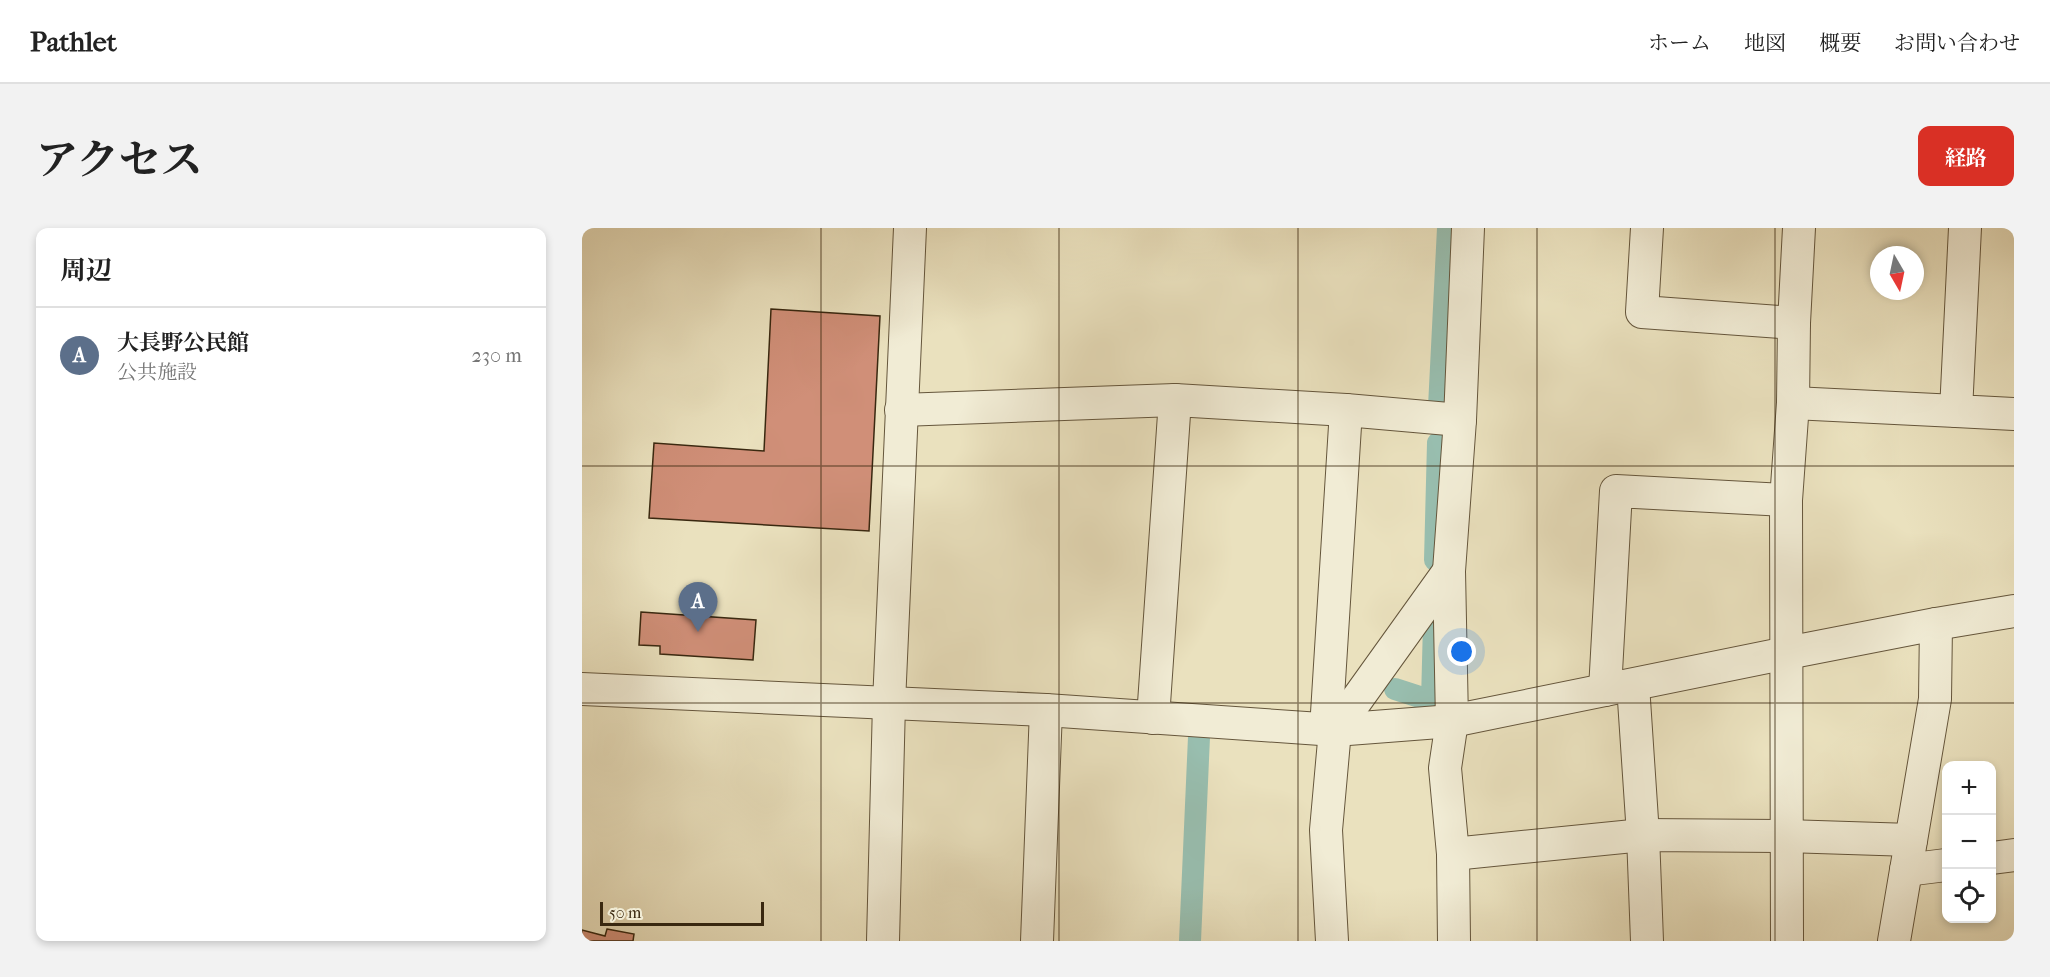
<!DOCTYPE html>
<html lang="ja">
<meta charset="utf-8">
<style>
:root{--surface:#fff;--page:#f2f2f2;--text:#222;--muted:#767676;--line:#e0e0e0;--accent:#d93025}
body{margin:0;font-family:"IM FELL French Canon","Noto Serif JP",serif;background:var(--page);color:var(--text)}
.controls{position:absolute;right:18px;bottom:18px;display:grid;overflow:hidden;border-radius:12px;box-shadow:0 3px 9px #0003}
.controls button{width:54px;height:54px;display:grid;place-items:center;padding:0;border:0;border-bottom:2px solid var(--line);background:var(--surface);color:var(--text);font:30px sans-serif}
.compass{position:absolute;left:1288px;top:18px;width:54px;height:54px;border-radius:50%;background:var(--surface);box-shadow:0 3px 9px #0003;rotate:171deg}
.scale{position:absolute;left:18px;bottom:15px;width:164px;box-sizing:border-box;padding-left:6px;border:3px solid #392810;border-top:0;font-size:16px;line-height:21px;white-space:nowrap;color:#392810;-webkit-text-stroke:4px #f1ecd5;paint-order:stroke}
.you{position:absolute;left:880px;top:424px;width:21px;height:21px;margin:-15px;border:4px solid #fff;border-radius:50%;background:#1a73e8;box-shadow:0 0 0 9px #1a73e833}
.badge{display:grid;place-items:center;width:39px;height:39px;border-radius:50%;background:var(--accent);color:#fff;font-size:20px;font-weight:700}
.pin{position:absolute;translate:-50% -50px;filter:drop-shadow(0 2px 3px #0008)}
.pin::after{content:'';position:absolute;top:32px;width:21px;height:18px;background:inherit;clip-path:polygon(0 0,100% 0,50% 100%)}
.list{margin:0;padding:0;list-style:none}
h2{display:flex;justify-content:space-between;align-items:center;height:78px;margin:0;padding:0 24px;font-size:26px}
h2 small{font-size:20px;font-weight:400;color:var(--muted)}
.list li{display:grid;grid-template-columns:39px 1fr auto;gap:18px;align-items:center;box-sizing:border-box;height:96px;padding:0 24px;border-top:2px solid var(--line)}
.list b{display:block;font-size:22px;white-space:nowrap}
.list p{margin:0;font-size:20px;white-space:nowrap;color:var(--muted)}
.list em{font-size:20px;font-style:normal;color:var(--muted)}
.icon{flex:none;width:33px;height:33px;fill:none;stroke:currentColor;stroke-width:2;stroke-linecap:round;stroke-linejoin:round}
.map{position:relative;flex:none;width:1432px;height:713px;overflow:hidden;border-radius:12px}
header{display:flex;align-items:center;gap:36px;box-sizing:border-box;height:84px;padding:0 30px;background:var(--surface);border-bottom:2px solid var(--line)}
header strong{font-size:28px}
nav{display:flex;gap:33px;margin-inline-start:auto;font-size:21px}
.intro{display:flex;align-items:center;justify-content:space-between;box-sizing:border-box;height:144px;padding:0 36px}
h1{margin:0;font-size:42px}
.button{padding:15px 27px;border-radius:12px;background:var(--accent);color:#fff;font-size:21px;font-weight:700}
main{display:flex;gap:36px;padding:0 36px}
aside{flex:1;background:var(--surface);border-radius:12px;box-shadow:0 3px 9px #0003}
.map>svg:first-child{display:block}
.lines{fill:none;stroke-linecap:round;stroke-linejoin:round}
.canal{stroke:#98beaf;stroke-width:22}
.building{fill:#d08f78;stroke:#392810;stroke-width:1.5}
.minor-casing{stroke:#65563c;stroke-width:34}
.minor{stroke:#f1ecd5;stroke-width:32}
.grid{fill:none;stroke:#392810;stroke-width:1.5;stroke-opacity:0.55}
</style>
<header>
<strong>Pathlet</strong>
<nav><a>ホーム</a><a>地図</a><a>概要</a><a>お問い合わせ</a></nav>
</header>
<div class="intro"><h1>アクセス</h1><a class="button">経路</a></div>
<main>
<aside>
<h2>周辺<small></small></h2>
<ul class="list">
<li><span class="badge" style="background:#5c6f8a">A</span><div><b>大長野公民館</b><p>公共施設</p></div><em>230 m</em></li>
</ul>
</aside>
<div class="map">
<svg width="1432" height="713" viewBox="0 0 1432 713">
<rect width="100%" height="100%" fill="#eae1be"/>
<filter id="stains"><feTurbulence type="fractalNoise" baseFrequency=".00333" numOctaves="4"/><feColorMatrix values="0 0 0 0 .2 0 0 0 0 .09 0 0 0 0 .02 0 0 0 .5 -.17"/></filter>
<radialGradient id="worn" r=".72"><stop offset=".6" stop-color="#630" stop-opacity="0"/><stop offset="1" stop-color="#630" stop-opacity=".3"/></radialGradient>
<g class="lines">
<g class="canal">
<path d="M857,179L866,0"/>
<path d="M853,332L856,215"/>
<path d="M813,461L850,473L852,395"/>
<path d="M608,713L617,509"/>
</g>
</g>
<g class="building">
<path d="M189,81L298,88L287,303L67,290L72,215L182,223Z"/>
<path d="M59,384L174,392L171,432L78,426V418L57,417Z"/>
<path d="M25,701L52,706L51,713H0V702L23,708Z"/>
</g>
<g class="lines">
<defs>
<g id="minor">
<path d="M1065,0L1060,84L1212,95"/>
<path d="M1383,0L1374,183L1432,186"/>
<path d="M1211,175L1374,183"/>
<path d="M319,182L593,172L764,182L878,192"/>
<path d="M1051,457L1061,607L1065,713"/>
<path d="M0,461L464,482L753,502L870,493L1205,425L1354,396L1432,383"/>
<path d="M1023,462L1034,263L1204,272"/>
<path d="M571,490L593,172"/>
<path d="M744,501L764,182"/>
<path d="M871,626L1061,607L1204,608L1329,612"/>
<path d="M1410,630L1432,627"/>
<path d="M1324,642L1364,637"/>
<path d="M301,713L307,475L328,0"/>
<path d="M455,713L464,482"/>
<path d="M750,713L744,602L753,502L867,343"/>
<path d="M872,713L871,626L863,540L870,493L867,343L878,192L886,0"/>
<path d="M1205,713L1204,272L1211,175L1212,95L1217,0"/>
<path d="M1312,713L1353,471L1354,396"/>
</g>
</defs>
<use href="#minor" class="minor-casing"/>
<use href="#minor" class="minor"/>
</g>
<path class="grid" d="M239,0V713M477,0V713M716,0V713M955,0V713M1193,0V713M0,238H1432M0,475H1432"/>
<rect width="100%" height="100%" filter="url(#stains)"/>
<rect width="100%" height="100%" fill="url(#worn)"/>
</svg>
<div class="controls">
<button>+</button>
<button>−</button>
<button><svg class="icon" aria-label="locate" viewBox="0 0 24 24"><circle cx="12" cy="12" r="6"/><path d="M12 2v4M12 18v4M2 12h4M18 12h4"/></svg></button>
</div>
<svg class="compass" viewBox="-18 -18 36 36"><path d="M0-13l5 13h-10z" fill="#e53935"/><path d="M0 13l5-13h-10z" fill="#767676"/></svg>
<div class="scale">50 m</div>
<div class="you"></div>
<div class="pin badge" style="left:116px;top:404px;background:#5c6f8a">A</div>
</div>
</main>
